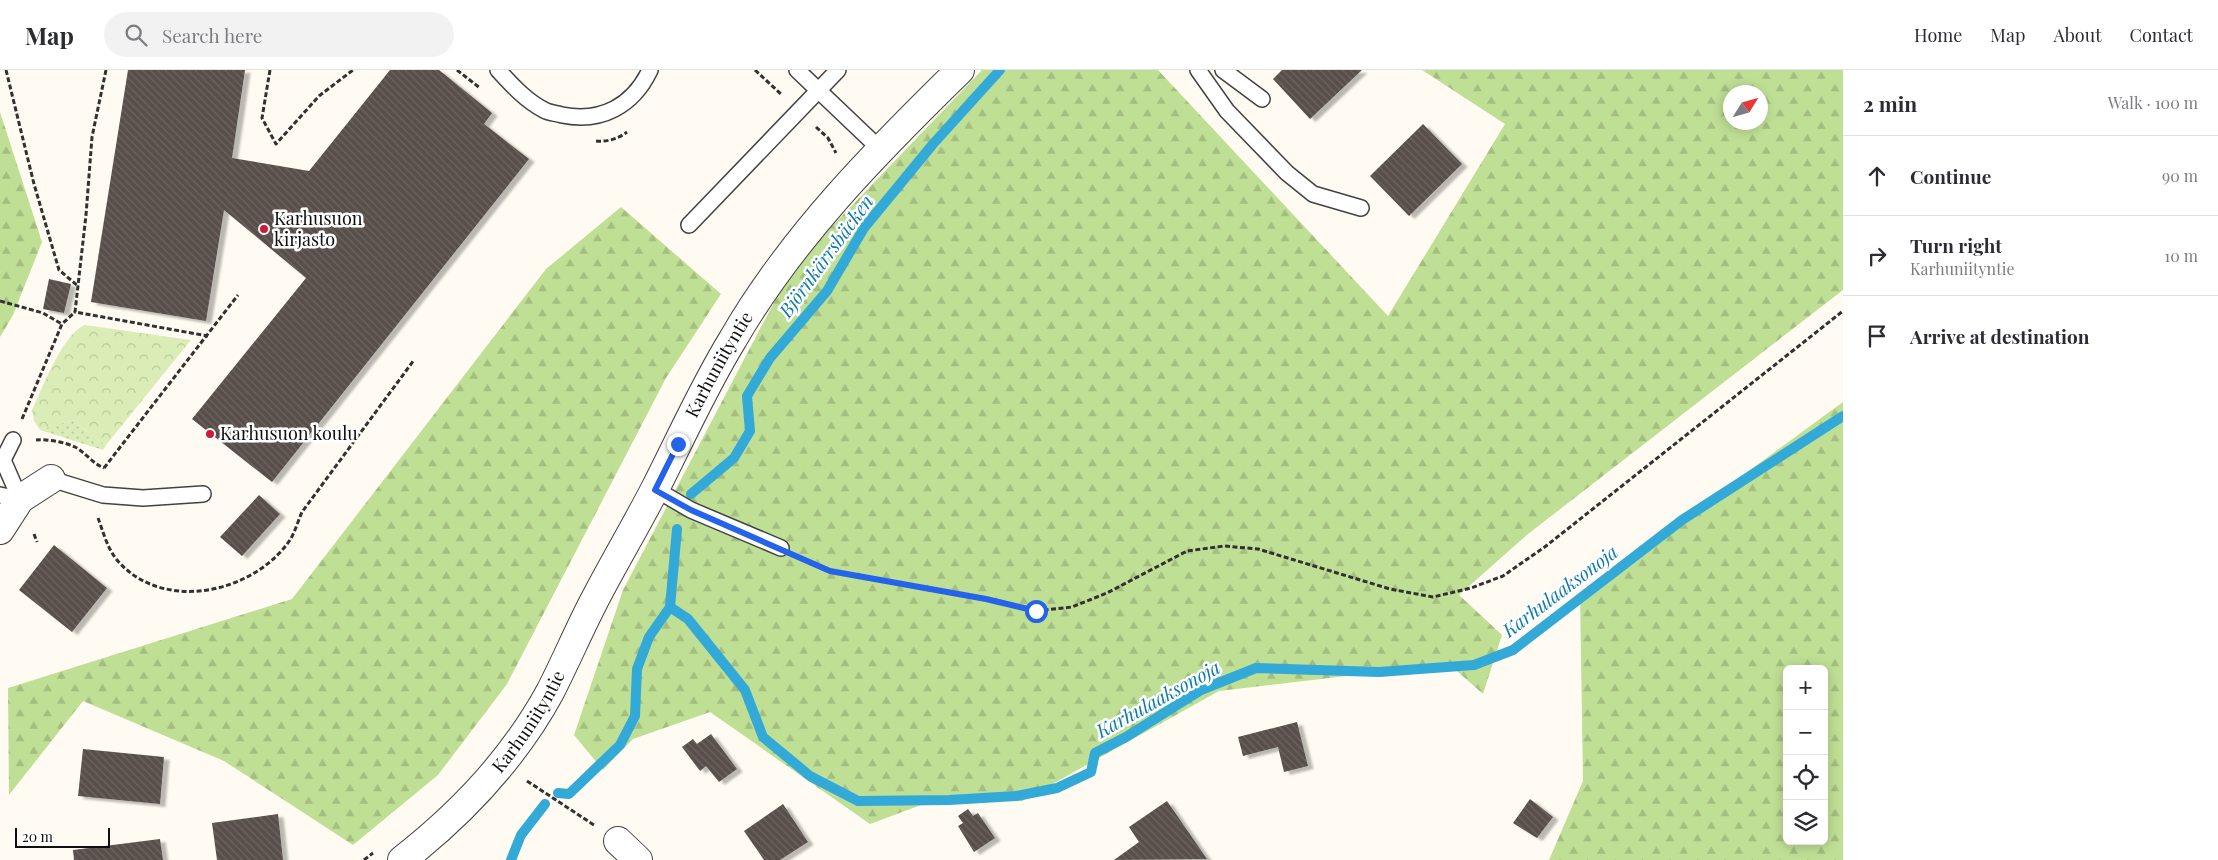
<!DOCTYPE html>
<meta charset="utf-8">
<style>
:root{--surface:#fff;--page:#f2f2f3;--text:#2b2b33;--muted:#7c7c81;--line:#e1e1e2}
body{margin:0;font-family:"Playfair Display",serif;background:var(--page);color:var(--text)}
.controls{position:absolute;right:15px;bottom:15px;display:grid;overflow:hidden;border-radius:8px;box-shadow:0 2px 12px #0003}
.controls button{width:45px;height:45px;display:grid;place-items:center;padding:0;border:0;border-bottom:1px solid var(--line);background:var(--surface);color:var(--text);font:25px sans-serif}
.compass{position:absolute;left:1723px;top:15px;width:45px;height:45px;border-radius:50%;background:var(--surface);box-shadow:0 2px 12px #0003;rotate:53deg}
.scale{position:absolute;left:15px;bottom:12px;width:95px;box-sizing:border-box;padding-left:5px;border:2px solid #0f0f0f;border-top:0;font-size:14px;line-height:18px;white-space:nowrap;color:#0f0f0f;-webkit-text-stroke:4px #fff;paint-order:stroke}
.stop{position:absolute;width:15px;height:15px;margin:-11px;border:4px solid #2563eb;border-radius:50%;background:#fff}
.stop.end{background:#2563eb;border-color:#fff;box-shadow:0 1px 5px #0008}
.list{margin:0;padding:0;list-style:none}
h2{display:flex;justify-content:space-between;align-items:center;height:65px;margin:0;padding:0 20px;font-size:21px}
h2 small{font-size:16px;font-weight:400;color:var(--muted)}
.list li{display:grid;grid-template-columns:32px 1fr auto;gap:15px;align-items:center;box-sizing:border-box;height:80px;padding:0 20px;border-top:1px solid var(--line)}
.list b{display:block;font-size:19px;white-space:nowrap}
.list p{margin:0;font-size:16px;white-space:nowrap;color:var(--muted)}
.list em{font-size:16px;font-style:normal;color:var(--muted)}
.icon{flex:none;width:28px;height:28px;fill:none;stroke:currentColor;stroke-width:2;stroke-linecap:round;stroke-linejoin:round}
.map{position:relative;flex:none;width:1843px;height:790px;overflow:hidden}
header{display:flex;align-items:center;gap:30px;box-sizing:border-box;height:70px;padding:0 25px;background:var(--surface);border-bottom:1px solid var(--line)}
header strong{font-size:24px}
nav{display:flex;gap:28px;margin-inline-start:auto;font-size:18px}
.search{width:350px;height:45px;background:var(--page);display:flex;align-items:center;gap:12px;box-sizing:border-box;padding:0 18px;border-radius:28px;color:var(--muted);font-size:19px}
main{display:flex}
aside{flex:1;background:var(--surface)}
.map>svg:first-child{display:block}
.grass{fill:url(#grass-dots)}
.forest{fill:url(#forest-firs);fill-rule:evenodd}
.park{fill:url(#park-crowns)}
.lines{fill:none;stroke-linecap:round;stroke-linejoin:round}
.stream{stroke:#33a9d8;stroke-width:10}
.building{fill:url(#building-back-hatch);filter:url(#shadow)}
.lane-casing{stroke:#424242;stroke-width:18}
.street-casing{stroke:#424242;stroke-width:30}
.path{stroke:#313131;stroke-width:3;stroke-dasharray:5 2.5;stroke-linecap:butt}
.lane{stroke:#fff;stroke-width:15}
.street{stroke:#fff;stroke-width:28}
.route{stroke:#2563eb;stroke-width:6}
.poi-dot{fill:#cb1b38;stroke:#fff;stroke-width:2}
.labels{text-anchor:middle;stroke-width:5;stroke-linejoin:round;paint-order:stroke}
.poi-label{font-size:18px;fill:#0f0f0f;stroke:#fff;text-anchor:start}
.street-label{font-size:18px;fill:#0f0f0f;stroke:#fff}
.water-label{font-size:19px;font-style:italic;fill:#0e79ac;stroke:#fff}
</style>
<header>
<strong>Map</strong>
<div class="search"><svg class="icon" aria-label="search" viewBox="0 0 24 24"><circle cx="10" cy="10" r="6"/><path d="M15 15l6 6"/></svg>Search here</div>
<nav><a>Home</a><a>Map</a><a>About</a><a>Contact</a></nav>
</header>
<main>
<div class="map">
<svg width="1843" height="790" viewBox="0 0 1843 790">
<defs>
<pattern id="grass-dots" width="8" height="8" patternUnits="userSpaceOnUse" patternTransform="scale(1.25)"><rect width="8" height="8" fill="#daedb7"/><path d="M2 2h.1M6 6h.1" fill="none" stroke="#baca9c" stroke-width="1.8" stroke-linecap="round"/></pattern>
<pattern id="forest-firs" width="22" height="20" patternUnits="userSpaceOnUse" patternTransform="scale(1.25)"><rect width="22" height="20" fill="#bfdf95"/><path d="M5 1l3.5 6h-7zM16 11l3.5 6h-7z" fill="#a3be7f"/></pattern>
<pattern id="park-crowns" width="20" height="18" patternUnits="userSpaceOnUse" patternTransform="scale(1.25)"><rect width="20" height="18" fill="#daedb7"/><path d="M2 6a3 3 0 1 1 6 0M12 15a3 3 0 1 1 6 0" fill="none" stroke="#baca9c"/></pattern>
<pattern id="building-back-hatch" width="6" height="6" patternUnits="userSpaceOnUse" patternTransform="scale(1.25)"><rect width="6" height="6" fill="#594f4b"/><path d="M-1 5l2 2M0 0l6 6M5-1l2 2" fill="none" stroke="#6c6461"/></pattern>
<filter id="shadow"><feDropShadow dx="5.5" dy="3" stdDeviation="1" flood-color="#0004"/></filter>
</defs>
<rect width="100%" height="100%" fill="#fffbf2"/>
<path class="grass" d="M73,351L106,375L103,380L40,360L60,353Z"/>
<g class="forest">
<path d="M982,0H1158L1388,246L1505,54L1422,0H1843V220L1528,464L1459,525L1502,565L1483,624L1449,594L1219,621L1022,731L937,729L870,754L710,642L633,669L603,700L574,665L623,520L792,198ZM1730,22H1760V52H1730Z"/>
<path d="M0,42L42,172L13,245L0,267Z"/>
<path d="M621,137L721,224L666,308L507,614L438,705L353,775L224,691L83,631L9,725L8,618L292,529L546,199Z"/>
<path d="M1843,332V790H1549L1583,711L1580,524ZM1787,599H1824V771H1787Z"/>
</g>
<path class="park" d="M85,255L191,270L106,375L73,351L60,353L40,360L34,351L32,340C42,319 63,263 85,255Z"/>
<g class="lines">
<g class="stream">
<path d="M691,424L734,388L750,361L747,326L770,288L827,221L864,158L933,74L1000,0"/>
<path d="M670,537L688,549L745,620L763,667L810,706L858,731L949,730L1016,726L1057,718L1091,702L1095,683L1126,667L1201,620L1256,598L1379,602L1474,595L1513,580L1682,450L1843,346"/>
<path d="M558,723L569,724L620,675L635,646L637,599L649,567L670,537L677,459"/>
<path d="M511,790L521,765L545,734"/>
</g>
</g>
<g class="building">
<path d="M128,0H245L232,88L309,101L390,0H439L492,43L484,54L529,89L272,412L192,349L306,208L224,140L206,251L91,232Z"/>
<path d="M1282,0H1362L1310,49L1273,9Z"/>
<path d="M1423,54L1462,94L1409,146L1370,106Z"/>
<path d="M49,209L71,214L64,243L43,239Z"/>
<path d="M259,425L280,444L242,486L220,467Z"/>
<path d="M54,475L107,518L72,562L19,520Z"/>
<path d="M1297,652L1308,696L1284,702L1278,677L1243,686L1238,667Z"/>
<path d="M711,664L737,699L719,712L706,696L700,701L682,677L693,669L697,674Z"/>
<path d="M83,679L164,687L160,734L78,726Z"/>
<path d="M1530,729L1553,747L1537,768L1513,753Z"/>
<path d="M1167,731L1207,789L1114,790L1139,772L1129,757Z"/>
<path d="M783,734L808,772L780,790H764L744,761Z"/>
<path d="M968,739L973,746L978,743L995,768L974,782L958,756L963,753L958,746Z"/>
<path d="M278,744L283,790H217L212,753Z"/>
<path d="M160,769L163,790H74L73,780Z"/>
</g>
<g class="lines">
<defs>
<g id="lane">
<path d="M498,0C512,15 525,30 544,40C549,43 556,43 562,45C601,53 633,36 650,0"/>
<path d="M797,0L881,80"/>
<path d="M1198,0L1227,41L1287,103L1313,124L1361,138"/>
<path d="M1223,0L1262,29"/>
<path d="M689,155L838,0"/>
<path d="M13,370L3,390L20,429"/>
<path d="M51,409L103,425L143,428L203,424"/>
<path d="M655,419L691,440L781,478"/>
<path d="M0,425L20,429"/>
</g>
<g id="street">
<path d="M0,460L20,429L51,409"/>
<path d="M618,771L638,790"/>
<path id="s1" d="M402,790C461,744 514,688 550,622C565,593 578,562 593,533C613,494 636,456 656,417C681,368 704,316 733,269C792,167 876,82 960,0"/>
</g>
</defs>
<use href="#lane" class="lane-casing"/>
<use href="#street" class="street-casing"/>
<g class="path">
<path d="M6,0L34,114L59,200L78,216"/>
<path d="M106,0L92,67L86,145L75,242L208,266"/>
<path d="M270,0L262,48L276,74L319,26L353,0"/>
<path d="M457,0L480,18"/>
<path d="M755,0L782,25"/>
<path d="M816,57L828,68L836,83"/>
<path d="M596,71C607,72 618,69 627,62"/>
<path d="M0,231L43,243L62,254"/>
<path d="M22,349L62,254L75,242"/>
<path d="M36,370C47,369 65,372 75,377C86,383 92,393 104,398"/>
<path d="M104,398L238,225"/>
<path d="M98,448C103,461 107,478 117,490C162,543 253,524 290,470C295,462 298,451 302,442L414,290"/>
<path d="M34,464L37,472"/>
<path d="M803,488L830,501L986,529L1036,541L1072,537L1107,523L1187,481L1224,476L1258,479L1390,519L1433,527L1471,518L1503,506L1546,476L1843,241"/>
<path d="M527,711L594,755"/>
<path d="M364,790L373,783"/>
</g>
<use href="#lane" class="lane"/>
<use href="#street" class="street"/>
</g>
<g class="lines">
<path class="route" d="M678,374L655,420L691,440L830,501L986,529L1036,541"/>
</g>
<g class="poi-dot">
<circle cx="264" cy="159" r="5"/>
<circle cx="210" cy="364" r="5"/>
</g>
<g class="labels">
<g class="poi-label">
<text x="274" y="155">Karhusuon<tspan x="274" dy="21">kirjasto</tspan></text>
<text x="220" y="370">Karhusuon koulu</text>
</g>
<g class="street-label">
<text dy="6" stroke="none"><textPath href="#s1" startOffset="594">Karhuniityntie</textPath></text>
<text dy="6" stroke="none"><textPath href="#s1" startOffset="189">Karhuniityntie</textPath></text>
</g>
<g class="water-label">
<text transform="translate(826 186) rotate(-54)" y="7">Björnkärrsbäcken</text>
<text transform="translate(1560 521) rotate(-37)" y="7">Karhulaaksonoja</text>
<text transform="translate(1158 629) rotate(-29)" y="7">Karhulaaksonoja</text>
</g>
</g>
</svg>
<div class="controls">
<button>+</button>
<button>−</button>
<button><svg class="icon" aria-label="locate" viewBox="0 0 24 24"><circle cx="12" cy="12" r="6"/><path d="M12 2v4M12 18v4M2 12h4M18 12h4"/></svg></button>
<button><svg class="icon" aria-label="layers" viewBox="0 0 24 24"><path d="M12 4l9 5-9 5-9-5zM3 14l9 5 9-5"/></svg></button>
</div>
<svg class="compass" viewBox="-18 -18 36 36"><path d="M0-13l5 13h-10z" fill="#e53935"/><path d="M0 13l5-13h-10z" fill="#7c7c81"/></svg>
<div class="scale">20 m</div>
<div class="stop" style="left:1036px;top:541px"></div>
<div class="stop end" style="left:678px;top:374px"></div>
</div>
<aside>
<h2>2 min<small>Walk · 100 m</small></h2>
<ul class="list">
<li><svg class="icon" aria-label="ahead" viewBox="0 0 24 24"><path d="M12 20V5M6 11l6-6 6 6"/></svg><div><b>Continue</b></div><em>90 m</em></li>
<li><svg class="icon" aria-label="right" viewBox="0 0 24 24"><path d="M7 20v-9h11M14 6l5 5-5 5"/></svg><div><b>Turn right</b><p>Karhuniityntie</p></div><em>10 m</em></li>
<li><svg class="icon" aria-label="arrive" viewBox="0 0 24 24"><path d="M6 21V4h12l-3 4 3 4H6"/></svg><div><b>Arrive at destination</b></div></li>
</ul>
</aside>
</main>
